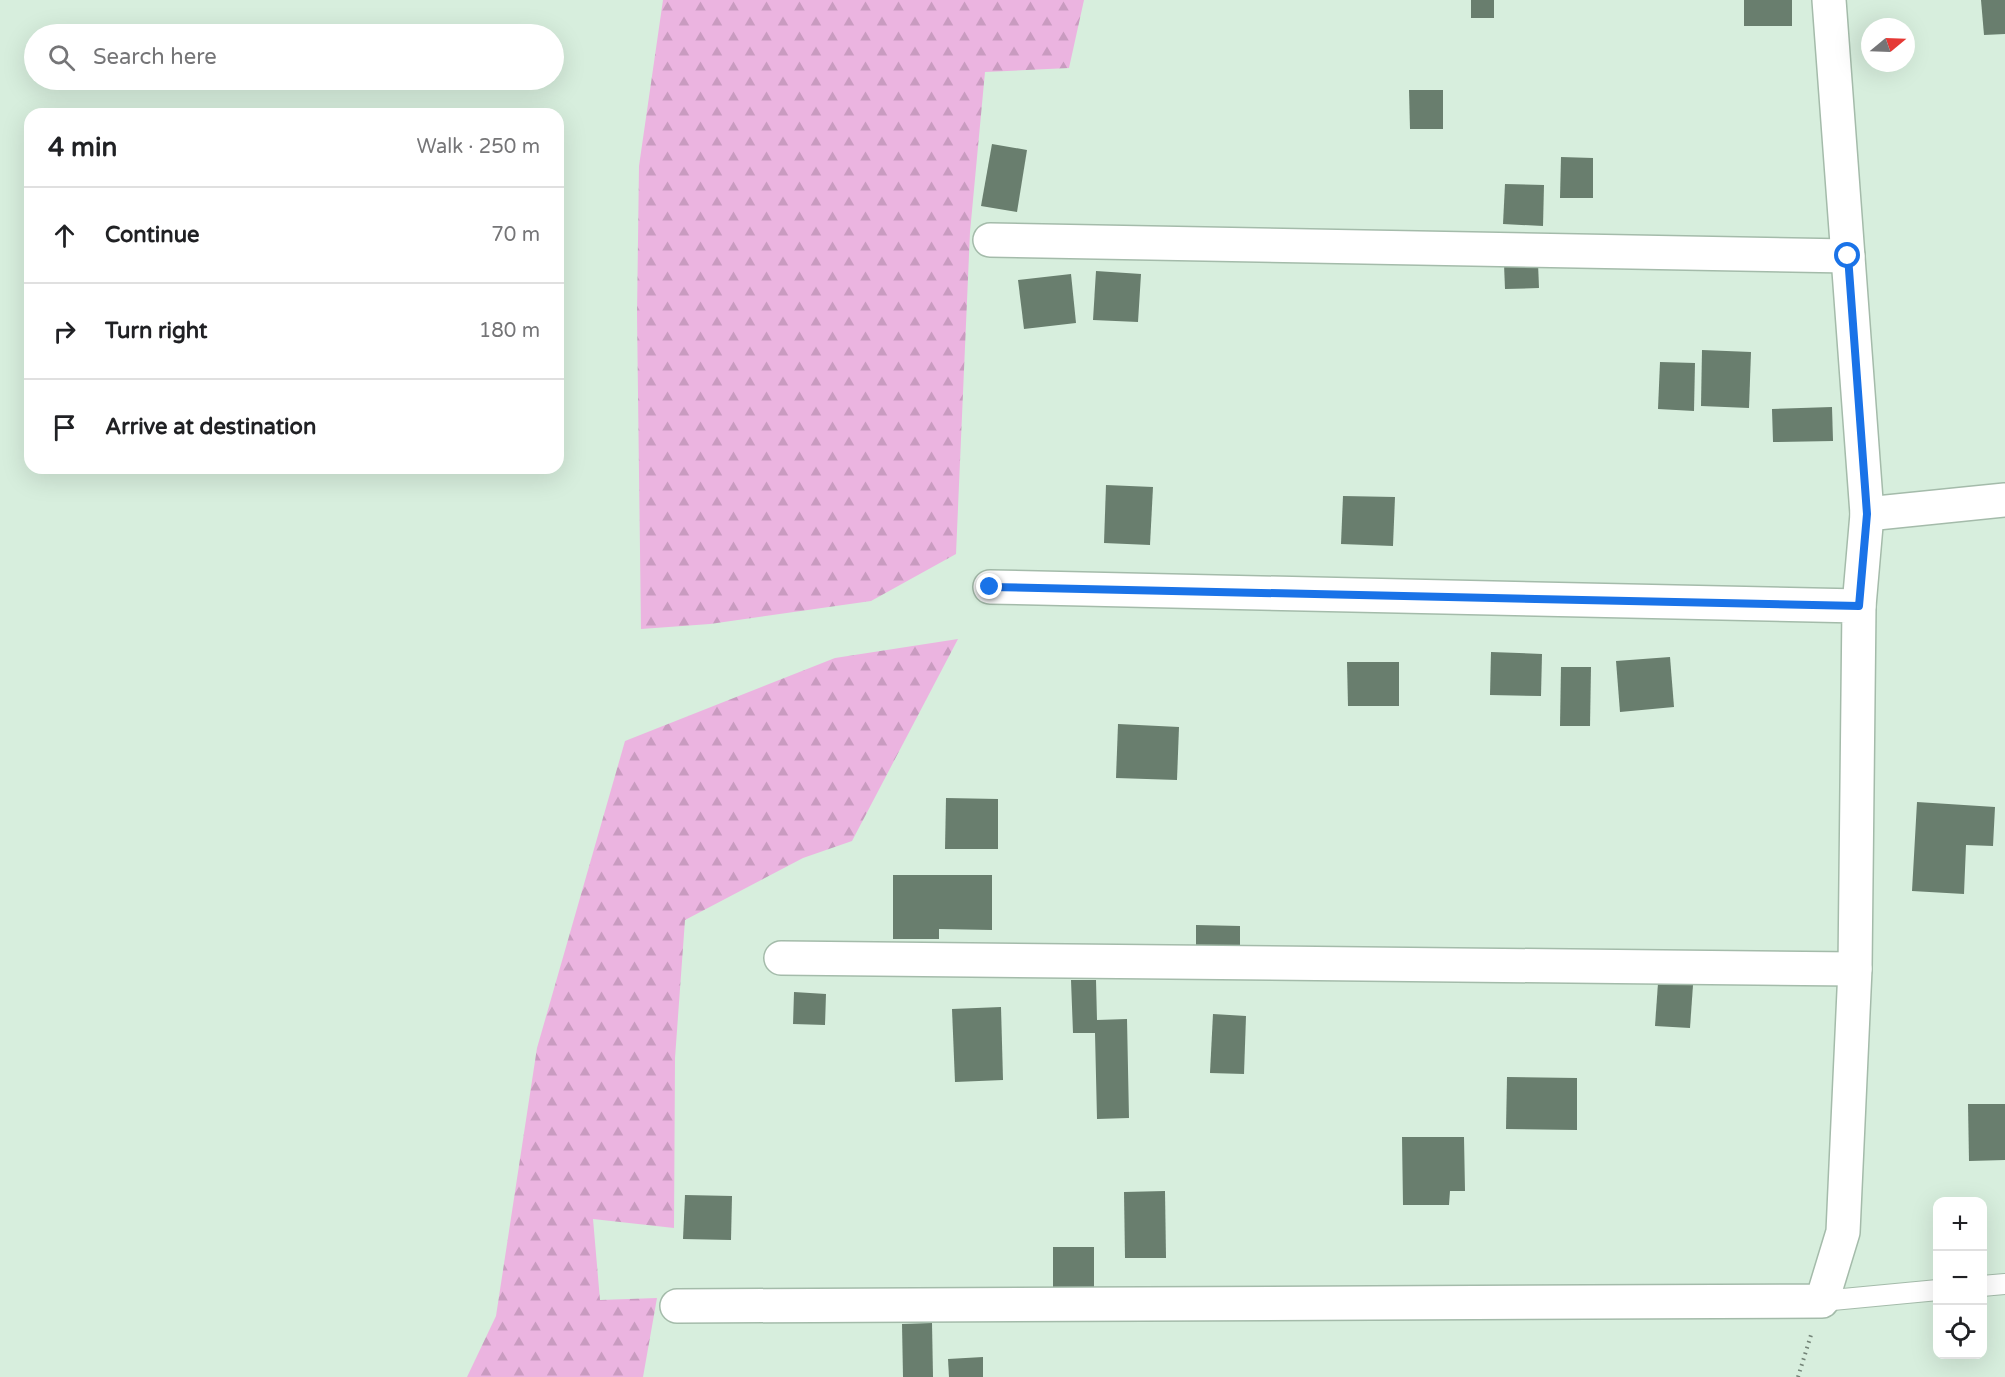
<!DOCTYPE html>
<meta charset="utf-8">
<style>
:root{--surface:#fff;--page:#f2f2f2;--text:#202124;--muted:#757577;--line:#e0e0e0}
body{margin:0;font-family:"Varela Round",sans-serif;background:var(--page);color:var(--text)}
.controls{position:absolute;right:18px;bottom:18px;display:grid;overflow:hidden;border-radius:12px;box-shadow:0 6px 24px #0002}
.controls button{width:54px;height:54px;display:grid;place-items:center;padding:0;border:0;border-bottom:2px solid var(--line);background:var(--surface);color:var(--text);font:30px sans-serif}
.compass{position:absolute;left:1861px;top:18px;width:54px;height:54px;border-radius:50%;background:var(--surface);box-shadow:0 6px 24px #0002;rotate:71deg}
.stop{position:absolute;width:18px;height:18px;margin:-14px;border:4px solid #1a73e8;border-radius:50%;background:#fff}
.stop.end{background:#1a73e8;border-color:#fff;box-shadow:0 2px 6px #0008}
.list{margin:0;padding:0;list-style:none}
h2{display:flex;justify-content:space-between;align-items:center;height:78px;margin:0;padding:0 24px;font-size:26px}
h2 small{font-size:20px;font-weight:400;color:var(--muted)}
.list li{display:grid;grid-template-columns:39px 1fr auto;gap:18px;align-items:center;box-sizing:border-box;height:96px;padding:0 24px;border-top:2px solid var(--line)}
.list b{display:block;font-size:22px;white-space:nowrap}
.list em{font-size:20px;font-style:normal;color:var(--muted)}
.icon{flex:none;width:33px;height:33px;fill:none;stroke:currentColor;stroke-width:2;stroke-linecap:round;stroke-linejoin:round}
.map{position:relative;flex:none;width:2005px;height:1377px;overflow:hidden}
.search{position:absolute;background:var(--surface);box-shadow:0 6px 24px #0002;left:24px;top:24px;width:540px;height:66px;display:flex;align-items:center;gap:15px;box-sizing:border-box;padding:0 21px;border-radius:33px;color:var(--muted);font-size:22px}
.panel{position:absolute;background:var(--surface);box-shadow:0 6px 24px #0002;left:24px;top:108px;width:540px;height:366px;border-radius:18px}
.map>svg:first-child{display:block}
.forest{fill:url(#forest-firs)}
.building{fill:#697e6e}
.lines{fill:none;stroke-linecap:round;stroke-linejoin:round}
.lane-casing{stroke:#a4bbaa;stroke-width:22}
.street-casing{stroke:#a4bbaa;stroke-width:36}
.path{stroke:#738377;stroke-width:4;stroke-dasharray:1.5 4.5;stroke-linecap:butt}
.lane{stroke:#fff;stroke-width:20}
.street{stroke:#fff;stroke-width:33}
.route{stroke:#1a73e8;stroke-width:8}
</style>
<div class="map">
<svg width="2005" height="1377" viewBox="0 0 2005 1377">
<defs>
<pattern id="forest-firs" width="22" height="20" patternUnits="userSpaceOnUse" patternTransform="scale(1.5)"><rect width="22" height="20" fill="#ebb4e0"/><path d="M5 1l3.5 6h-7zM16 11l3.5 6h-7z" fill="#c99bc0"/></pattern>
</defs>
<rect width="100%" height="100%" fill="#d7eedd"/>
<g class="forest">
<path d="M663,0H1084L1069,68L985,72L970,232L956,554L871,601L710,624L641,629L637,315L639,166Z"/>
<path d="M958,639L852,841L803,858L685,920L675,1058L674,1228L593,1219L600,1300L657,1298L643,1377H467L496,1316L537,1048L625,741L835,658Z"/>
</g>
<g class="building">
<rect x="1471" y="0" width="23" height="18"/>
<rect x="1744" y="0" width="48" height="26"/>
<path d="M1981,0H2005V34L1984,35Z"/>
<path d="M1409,90H1443V129H1410Z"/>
<path d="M992,144L1027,150L1017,212L981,206Z"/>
<path d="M1561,157L1593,158V198H1560Z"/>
<path d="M1505,184L1544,185L1543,226L1503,224Z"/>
<path d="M1538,263L1539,288L1505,289L1504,264Z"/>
<path d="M1096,271L1141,274L1138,322L1093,320Z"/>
<path d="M1071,274L1076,323L1024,329L1018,280Z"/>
<path d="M1702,350L1751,352L1749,408L1701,406Z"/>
<path d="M1660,362L1695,363L1694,411L1658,409Z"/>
<path d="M1832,407L1833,441L1773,442L1772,409Z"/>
<path d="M1106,485L1153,487L1150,545L1104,543Z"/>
<path d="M1343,496L1395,497L1393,546L1341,544Z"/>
<path d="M1491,652L1542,654L1541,696L1490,695Z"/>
<path d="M1670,657L1674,707L1620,712L1616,661Z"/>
<path d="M1347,662H1399V706H1348Z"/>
<path d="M1561,667H1591L1590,726H1560Z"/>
<path d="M1118,724L1179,727L1177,780L1116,778Z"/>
<path d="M946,798L998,799V849H945Z"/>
<path d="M1917,802L1995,807L1993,846L1966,845L1964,894L1912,891Z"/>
<path d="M893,875H992V930L939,929V939H893Z"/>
<path d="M1196,925L1240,926V946L1196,945Z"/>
<path d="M1071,980H1096L1097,1020L1127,1019L1129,1118L1097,1119L1095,1033H1073Z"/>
<path d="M1658,983L1693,985L1690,1028L1655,1026Z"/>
<path d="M794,992L826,994L825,1025L793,1024Z"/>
<path d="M1001,1007L1003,1080L955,1082L952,1009Z"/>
<path d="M1213,1014L1246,1016L1244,1074L1210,1073Z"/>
<path d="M1507,1077L1577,1078V1130L1506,1129Z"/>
<path d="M1968,1104H2005V1160L1969,1161Z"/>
<path d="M1402,1137H1464L1465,1191H1450L1449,1205H1403Z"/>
<path d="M1165,1191L1166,1258H1125L1124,1192Z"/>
<path d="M685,1195L732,1196L731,1240L683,1239Z"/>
<rect x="1053" y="1247" width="41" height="40"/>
<path d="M932,1323L933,1377H903L902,1324Z"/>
<path d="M983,1357V1377H949L948,1359Z"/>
</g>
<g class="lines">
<defs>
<g id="lane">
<path d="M1982,1286L2005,1284"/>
<path d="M1822,1301L1938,1290"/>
</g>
<g id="street">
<path d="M1829,0L1867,514L1859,606"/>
<path d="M990,240L1848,256"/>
<path d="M1867,514L2005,500"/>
<path d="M781,958L1855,969"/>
<path d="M677,1306L1822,1301L1843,1232L1855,969L1859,606L990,587"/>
</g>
</defs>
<use href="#lane" class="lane-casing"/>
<use href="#street" class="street-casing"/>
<path class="path" d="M1798,1377L1811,1335"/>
<use href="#lane" class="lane"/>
<use href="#street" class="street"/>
</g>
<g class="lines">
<path class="route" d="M990,587L1859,606L1867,514L1848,256"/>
</g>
</svg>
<div class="controls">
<button>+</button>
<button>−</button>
<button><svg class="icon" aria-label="locate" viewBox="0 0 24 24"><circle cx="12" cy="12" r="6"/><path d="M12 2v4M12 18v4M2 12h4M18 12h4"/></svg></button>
</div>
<svg class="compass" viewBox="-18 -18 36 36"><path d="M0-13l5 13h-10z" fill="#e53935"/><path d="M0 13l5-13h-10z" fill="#757577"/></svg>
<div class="stop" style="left:1848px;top:256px"></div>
<div class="stop end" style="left:990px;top:587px"></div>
<div class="search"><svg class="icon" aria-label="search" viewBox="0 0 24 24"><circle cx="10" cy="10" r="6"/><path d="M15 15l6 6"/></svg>Search here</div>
<section class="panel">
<h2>4 min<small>Walk · 250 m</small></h2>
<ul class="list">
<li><svg class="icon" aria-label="ahead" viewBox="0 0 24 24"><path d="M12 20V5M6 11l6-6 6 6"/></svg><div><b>Continue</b></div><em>70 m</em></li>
<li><svg class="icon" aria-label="right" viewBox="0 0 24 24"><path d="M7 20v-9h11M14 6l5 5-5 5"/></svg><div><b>Turn right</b></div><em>180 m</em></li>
<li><svg class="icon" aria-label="arrive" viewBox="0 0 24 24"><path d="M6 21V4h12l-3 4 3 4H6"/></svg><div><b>Arrive at destination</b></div></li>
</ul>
</section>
</div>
